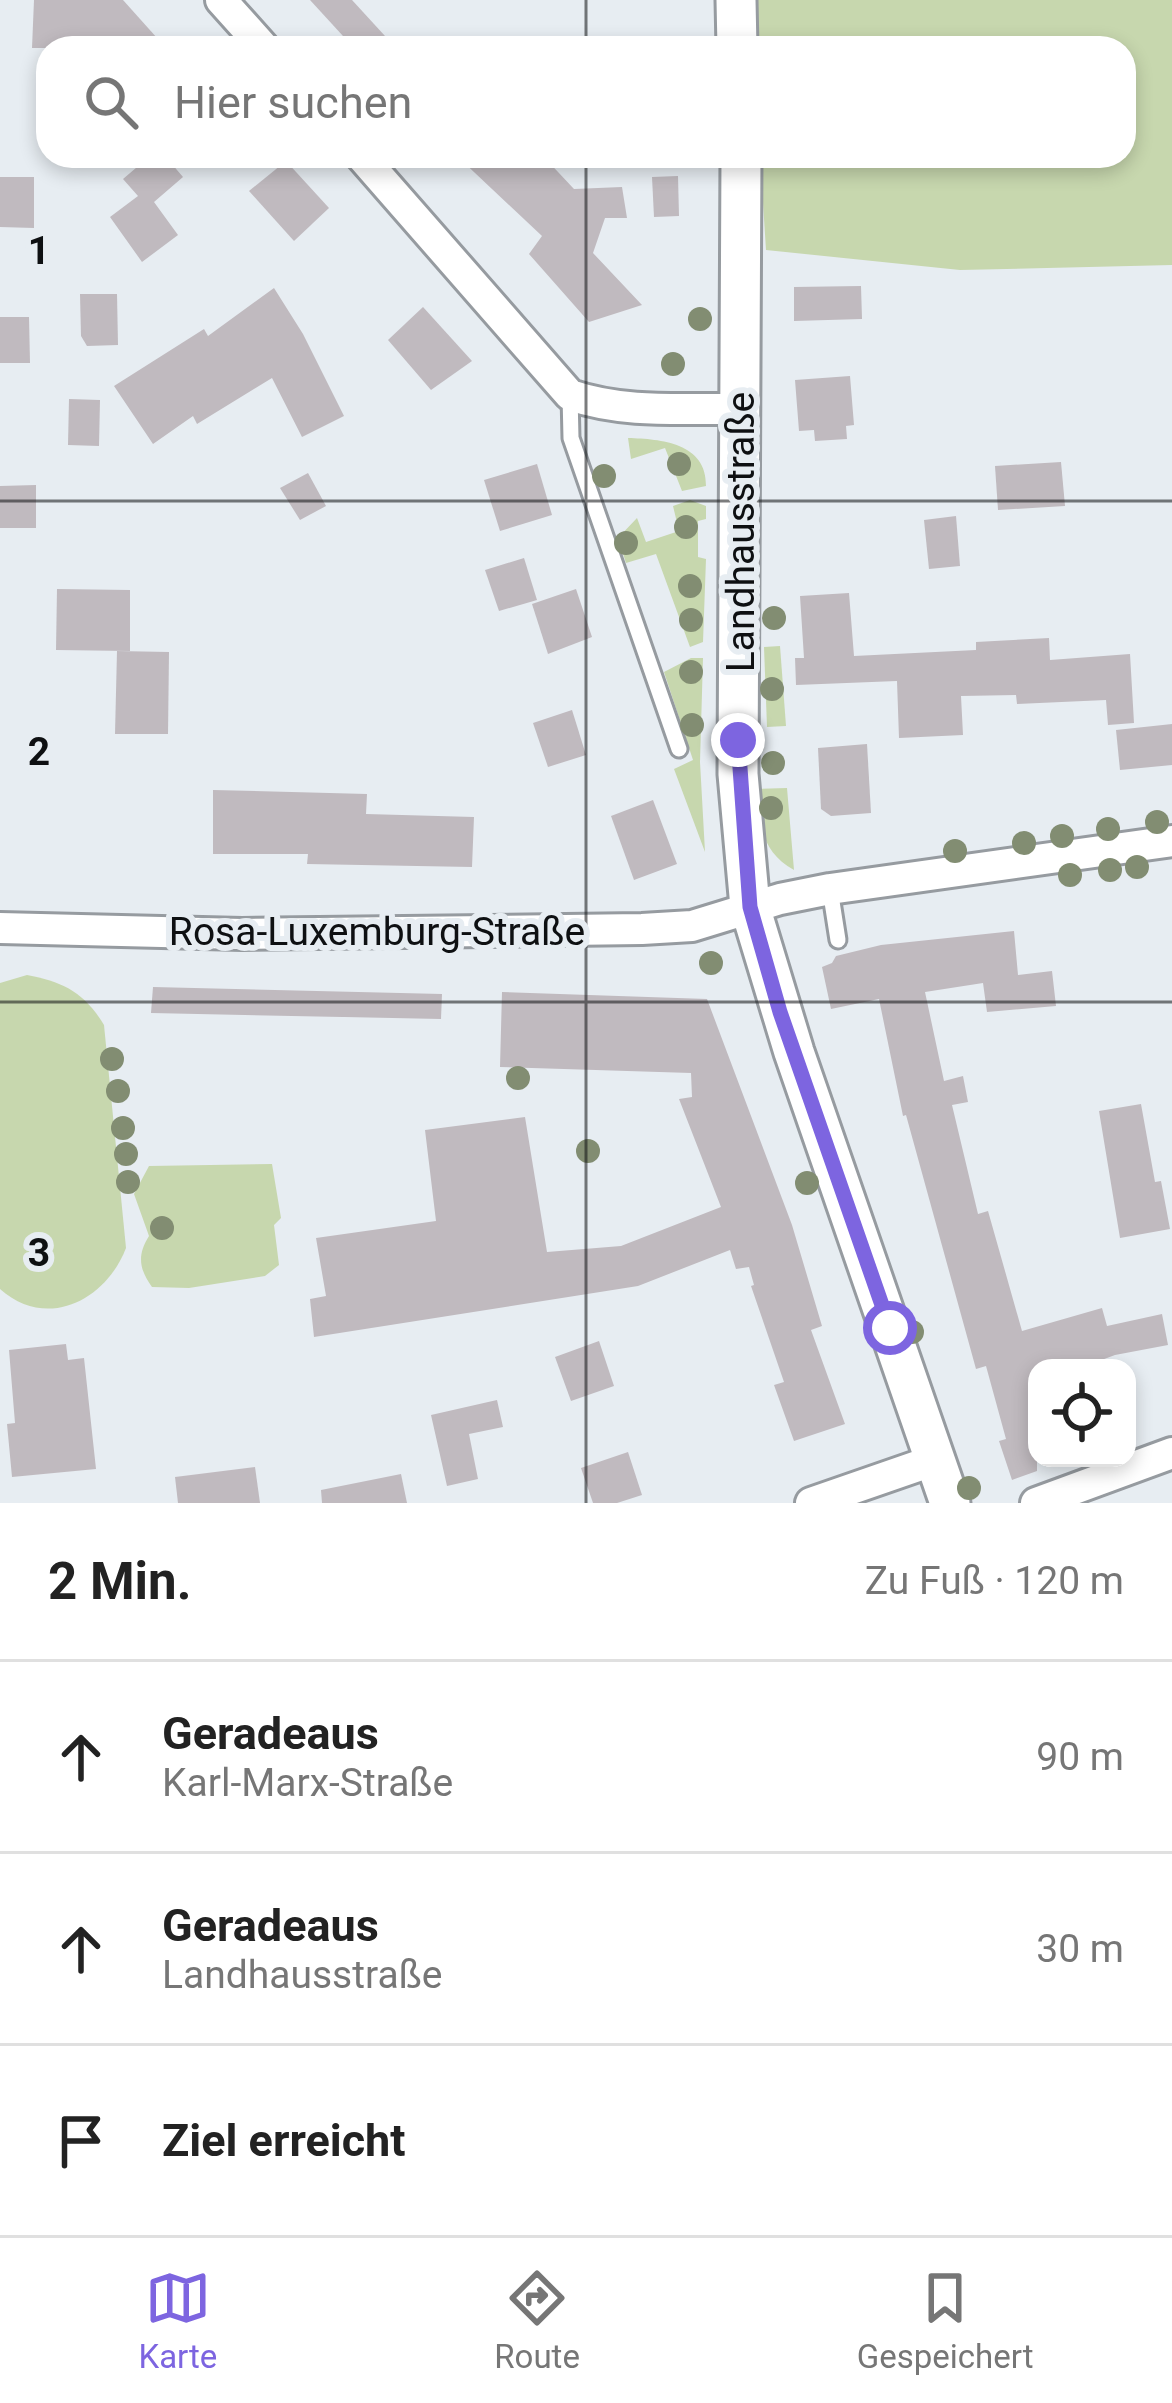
<!DOCTYPE html>
<html lang="de">
<meta charset="utf-8">
<style>
:root{--surface:#fff;--page:#f6f6f6;--text:#222;--muted:#767676;--line:#e0e0e0;--accent:#7d65e0}
body{margin:0;font-family:Roboto,sans-serif;background:var(--page);color:var(--text)}
.controls{position:absolute;right:36px;bottom:36px;display:grid;overflow:hidden;border-radius:24px;box-shadow:0 6px 18px #0003}
.controls button{width:108px;height:108px;display:grid;place-items:center;padding:0;border:0;border-bottom:3px solid var(--line);background:var(--surface);color:var(--text);font:60px sans-serif}
.stop{position:absolute;width:36px;height:36px;margin:-27px;border:9px solid #7d65e0;border-radius:50%;background:#fff}
.stop.end{background:#7d65e0;border-color:#fff;box-shadow:0 3px 12px #0008}
.list{margin:0;padding:0;list-style:none}
h2{display:flex;justify-content:space-between;align-items:center;height:156px;margin:0;padding:0 48px;font-size:51px}
h2 small{font-size:39px;font-weight:400;color:var(--muted)}
.list li{display:grid;grid-template-columns:78px 1fr auto;gap:36px;align-items:center;box-sizing:border-box;height:192px;padding:0 48px;border-top:3px solid var(--line)}
.list b{display:block;font-size:45px;white-space:nowrap}
.list p{margin:0;font-size:39px;white-space:nowrap;color:var(--muted)}
.list em{font-size:39px;font-style:normal;color:var(--muted)}
.icon{flex:none;width:66px;height:66px;fill:none;stroke:currentColor;stroke-width:2;stroke-linecap:round;stroke-linejoin:round}
.map{position:relative;flex:none;width:1172px;height:1503px;overflow:hidden}
.search{position:absolute;background:var(--surface);box-shadow:0 6px 18px #0003;left:36px;right:36px;top:36px;height:132px;display:flex;align-items:center;gap:30px;box-sizing:border-box;padding:0 42px;border-radius:36px;color:var(--muted);font-size:45px}
.sheet{height:732px;background:var(--surface)}
nav{display:flex;justify-content:space-around;align-items:center;box-sizing:border-box;height:168px;border-top:3px solid var(--line);background:var(--surface);font-size:33px;color:var(--muted)}
nav a{display:grid;justify-items:center;gap:6px}
nav .on{color:var(--accent)}
.map>svg:first-child{display:block}
.green{fill:#c7d7ae}
.building{fill:#c0babf}
.lines{fill:none;stroke-linecap:round;stroke-linejoin:round}
.lane-casing{stroke:#969ba0;stroke-width:21}
.street-casing{stroke:#969ba0;stroke-width:36}
.secondary-casing{stroke:#969ba0;stroke-width:45}
.lane{stroke:#fff;stroke-width:15}
.street{stroke:#fff;stroke-width:30}
.secondary{stroke:#fff;stroke-width:39}
.tree{fill:#828d72}
.route{stroke:#7d65e0;stroke-width:15}
.grid{fill:none;stroke:#0e1012;stroke-width:3;stroke-opacity:0.55}
.labels{text-anchor:middle;stroke-width:12;stroke-linejoin:round;paint-order:stroke}
.street-label{font-size:39px;fill:#0e1012;stroke:#e7edf2}
.grid-label{font-size:39px;text-anchor:middle;font-weight:bold;fill:#0e1012;stroke:#e7edf2;stroke-width:12;stroke-linejoin:round;paint-order:stroke}
</style>
<div class="map">
<svg width="1172" height="1503" viewBox="0 0 1172 1503">
<rect width="100%" height="100%" fill="#e7edf2"/>
<g class="green">
<path d="M755,0H1172V265L960,270L766,250L760,156H1124V48H757Z"/>
<path d="M628,438C661,439 707,443 706,486L682,491L665,448L631,459Z"/>
<path d="M690,500L706,506V519L698,521V557L706,559L703,642L690,647L656,554L626,563L618,538L637,518L646,542L679,531L673,506Z"/>
<path d="M780,646L786,726L767,727L764,647Z"/>
<path d="M691,658H703L700,762L705,852L674,769L693,760L664,672Z"/>
<path d="M787,788L794,870C761,852 759,823 756,789Z"/>
<path d="M27,975C63,982 84,992 104,1025L126,1248C106,1300 47,1331 0,1289V983Z"/>
<path d="M272,1164L281,1218L274,1225L279,1265L265,1276L189,1288L152,1287C139,1269 137,1255 149,1236L134,1194L149,1166Z"/>
</g>
<g class="building">
<path d="M34,0H123L166,48H32Z"/>
<path d="M310,0H352L396,48H354Z"/>
<path d="M150,156H165L183,177L154,202L178,235L142,262L110,217L138,196L123,179Z"/>
<path d="M457,156H543L574,189L622,187L627,218H605L593,253L642,305L589,322L529,254L542,236Z"/>
<path d="M286,161L329,208L294,241L249,191Z"/>
<path d="M678,176L679,216L654,217L652,177Z"/>
<path d="M0,177H34V228L0,227Z"/>
<path d="M861,286L862,319L794,321V287Z"/>
<path d="M274,288L303,334L344,416L302,437L272,378L197,424L193,416L153,444L114,386L204,329L208,336Z"/>
<path d="M80,294H117L118,345L87,346L81,336Z"/>
<path d="M423,307L472,361L431,390L388,340Z"/>
<path d="M0,317H29L30,363H0Z"/>
<path d="M850,376L854,425L846,426L847,439L815,441L814,430L799,431L795,380Z"/>
<path d="M69,399L100,400L99,446L68,445Z"/>
<path d="M1061,462L1065,506L998,510L995,466Z"/>
<path d="M537,464L552,515L500,531L484,480Z"/>
<path d="M308,473L326,506L300,520L280,488Z"/>
<path d="M36,485V528H0V486Z"/>
<path d="M956,516L960,566L929,569L924,520Z"/>
<path d="M524,558L537,600L499,611L485,570Z"/>
<path d="M57,589L130,590V651L56,650Z"/>
<path d="M576,589L592,637L548,654L532,604Z"/>
<path d="M849,593L854,656L976,650V642L1049,638L1050,660L1130,654L1134,723L1108,725L1106,700L1017,704L1016,695L961,696L963,735L899,738L897,681L796,685L795,658H804L800,596Z"/>
<path d="M117,651L169,652L168,734H115Z"/>
<path d="M572,710L586,755L548,767L533,723Z"/>
<path d="M1172,724V765L1120,770L1116,730Z"/>
<path d="M867,744L871,813L831,816L821,809L818,748Z"/>
<path d="M213,790L367,794L366,814L474,817L472,867L307,864L308,854H213Z"/>
<path d="M653,800L677,864L634,880L611,816Z"/>
<path d="M1014,931L1018,975L1052,971L1056,1006L987,1012L983,983L925,992L944,1081L963,1076L968,1102L952,1105L978,1214L988,1211L1022,1331L1102,1308L1107,1326L1162,1314L1168,1345L1115,1355L1080,1368H1037V1471L1012,1480L999,1441L1006,1439L986,1366L976,1369L906,1115L903,1116L879,999L831,1009L822,967L832,963L836,956L881,945Z"/>
<path d="M153,987L442,994L441,1019L151,1013Z"/>
<path d="M502,992L707,999L792,1225L822,1326L811,1330L845,1424L794,1441L774,1385L784,1382L751,1286L754,1285L749,1267L736,1269L730,1250L638,1286L314,1337L310,1299L326,1296L316,1238L436,1221L425,1130L525,1117L547,1252L621,1246L721,1207L679,1099L692,1097L691,1073L500,1067Z"/>
<path d="M1141,1104L1155,1182L1161,1181L1170,1229L1120,1238L1099,1111Z"/>
<path d="M599,1341L614,1386L571,1401L555,1357Z"/>
<path d="M66,1344L68,1360L84,1358L96,1469L12,1477L7,1424L15,1423L9,1350Z"/>
<path d="M497,1400L503,1427L469,1434L478,1479L447,1486L431,1415Z"/>
<path d="M628,1452L642,1495L617,1503H593L581,1468Z"/>
<path d="M255,1467L260,1503H178L175,1477Z"/>
<path d="M401,1474L407,1503H322L321,1490Z"/>
</g>
<g class="lines">
<defs>
<g id="lane">
<path d="M570,395L571,438L679,749"/>
<path d="M830,889L838,940"/>
</g>
<g id="street">
<path d="M221,0L264,48"/>
<path d="M361,156L570,395C626,414 683,408 741,409"/>
<path d="M0,928L242,934L642,929L692,926L780,899L830,889L1172,841"/>
<path d="M811,1503L935,1460"/>
<path d="M1036,1503L1172,1453"/>
</g>
<g id="secondary">
<path d="M736,0L737,48"/>
<path d="M741,156L738,774L750,907L794,1052L950,1503"/>
</g>
</defs>
<use href="#lane" class="lane-casing"/>
<use href="#street" class="street-casing"/>
<use href="#secondary" class="secondary-casing"/>
<use href="#lane" class="lane"/>
<use href="#street" class="street"/>
<use href="#secondary" class="secondary"/>
</g>
<g class="tree">
<circle cx="700" cy="319" r="12"/>
<circle cx="673" cy="364" r="12"/>
<circle cx="679" cy="464" r="12"/>
<circle cx="604" cy="476" r="12"/>
<circle cx="686" cy="527" r="12"/>
<circle cx="626" cy="543" r="12"/>
<circle cx="690" cy="586" r="12"/>
<circle cx="774" cy="618" r="12"/>
<circle cx="691" cy="620" r="12"/>
<circle cx="691" cy="672" r="12"/>
<circle cx="772" cy="689" r="12"/>
<circle cx="692" cy="725" r="12"/>
<circle cx="773" cy="763" r="12"/>
<circle cx="771" cy="808" r="12"/>
<circle cx="1157" cy="822" r="12"/>
<circle cx="1108" cy="829" r="12"/>
<circle cx="1062" cy="836" r="12"/>
<circle cx="1024" cy="843" r="12"/>
<circle cx="955" cy="851" r="12"/>
<circle cx="1137" cy="867" r="12"/>
<circle cx="1110" cy="870" r="12"/>
<circle cx="1070" cy="875" r="12"/>
<circle cx="711" cy="963" r="12"/>
<circle cx="112" cy="1059" r="12"/>
<circle cx="518" cy="1078" r="12"/>
<circle cx="118" cy="1091" r="12"/>
<circle cx="123" cy="1128" r="12"/>
<circle cx="588" cy="1151" r="12"/>
<circle cx="126" cy="1154" r="12"/>
<circle cx="128" cy="1182" r="12"/>
<circle cx="807" cy="1183" r="12"/>
<circle cx="162" cy="1228" r="12"/>
<circle cx="912" cy="1332" r="12"/>
<circle cx="969" cy="1488" r="12"/>
</g>
<g class="lines">
<path class="route" d="M738,740L750,907L780,1012L890,1328"/>
</g>
<path class="grid" d="M586,0V48M586,156V1503M0,501H1172M0,1002H1172"/>
<g class="labels">
<g class="street-label">
<text transform="translate(740 532) rotate(-90)" y="14">Landhausstraße</text>
<text x="377" y="945">Rosa-Luxemburg-Straße</text>
</g>
</g>
<g class="grid-label">
<text x="39" y="264">1</text>
<text x="39" y="765">2</text>
<text x="39" y="1266">3</text>
</g>
</svg>
<div class="controls">
<button><svg class="icon" aria-label="locate" viewBox="0 0 24 24"><circle cx="12" cy="12" r="6"/><path d="M12 2v4M12 18v4M2 12h4M18 12h4"/></svg></button>
</div>
<div class="stop" style="left:890px;top:1328px"></div>
<div class="stop end" style="left:738px;top:740px"></div>
<div class="search"><svg class="icon" aria-label="search" viewBox="0 0 24 24"><circle cx="10" cy="10" r="6"/><path d="M15 15l6 6"/></svg>Hier suchen</div>
</div>
<section class="sheet">
<h2>2 Min.<small>Zu Fuß · 120 m</small></h2>
<ul class="list">
<li><svg class="icon" aria-label="ahead" viewBox="0 0 24 24"><path d="M12 20V5M6 11l6-6 6 6"/></svg><div><b>Geradeaus</b><p>Karl-Marx-Straße</p></div><em>90 m</em></li>
<li><svg class="icon" aria-label="ahead" viewBox="0 0 24 24"><path d="M12 20V5M6 11l6-6 6 6"/></svg><div><b>Geradeaus</b><p>Landhausstraße</p></div><em>30 m</em></li>
<li><svg class="icon" aria-label="arrive" viewBox="0 0 24 24"><path d="M6 21V4h12l-3 4 3 4H6"/></svg><div><b>Ziel erreicht</b></div></li>
</ul>
</section>
<nav>
<a class="on"><svg class="icon" aria-label="map" viewBox="0 0 24 24"><path d="M3 6l6-2 6 2 6-2v14l-6 2-6-2-6 2zM9 4v14M15 6v14"/></svg>Karte</a>
<a><svg class="icon" aria-label="directions" viewBox="0 0 24 24"><path d="M12 3l9 9-9 9-9-9zM9 14v-3h6M13 9l2 2-2 2"/></svg>Route</a>
<a><svg class="icon" aria-label="saved" viewBox="0 0 24 24"><path d="M7 4h10v16l-5-4-5 4z"/></svg>Gespeichert</a>
</nav>
